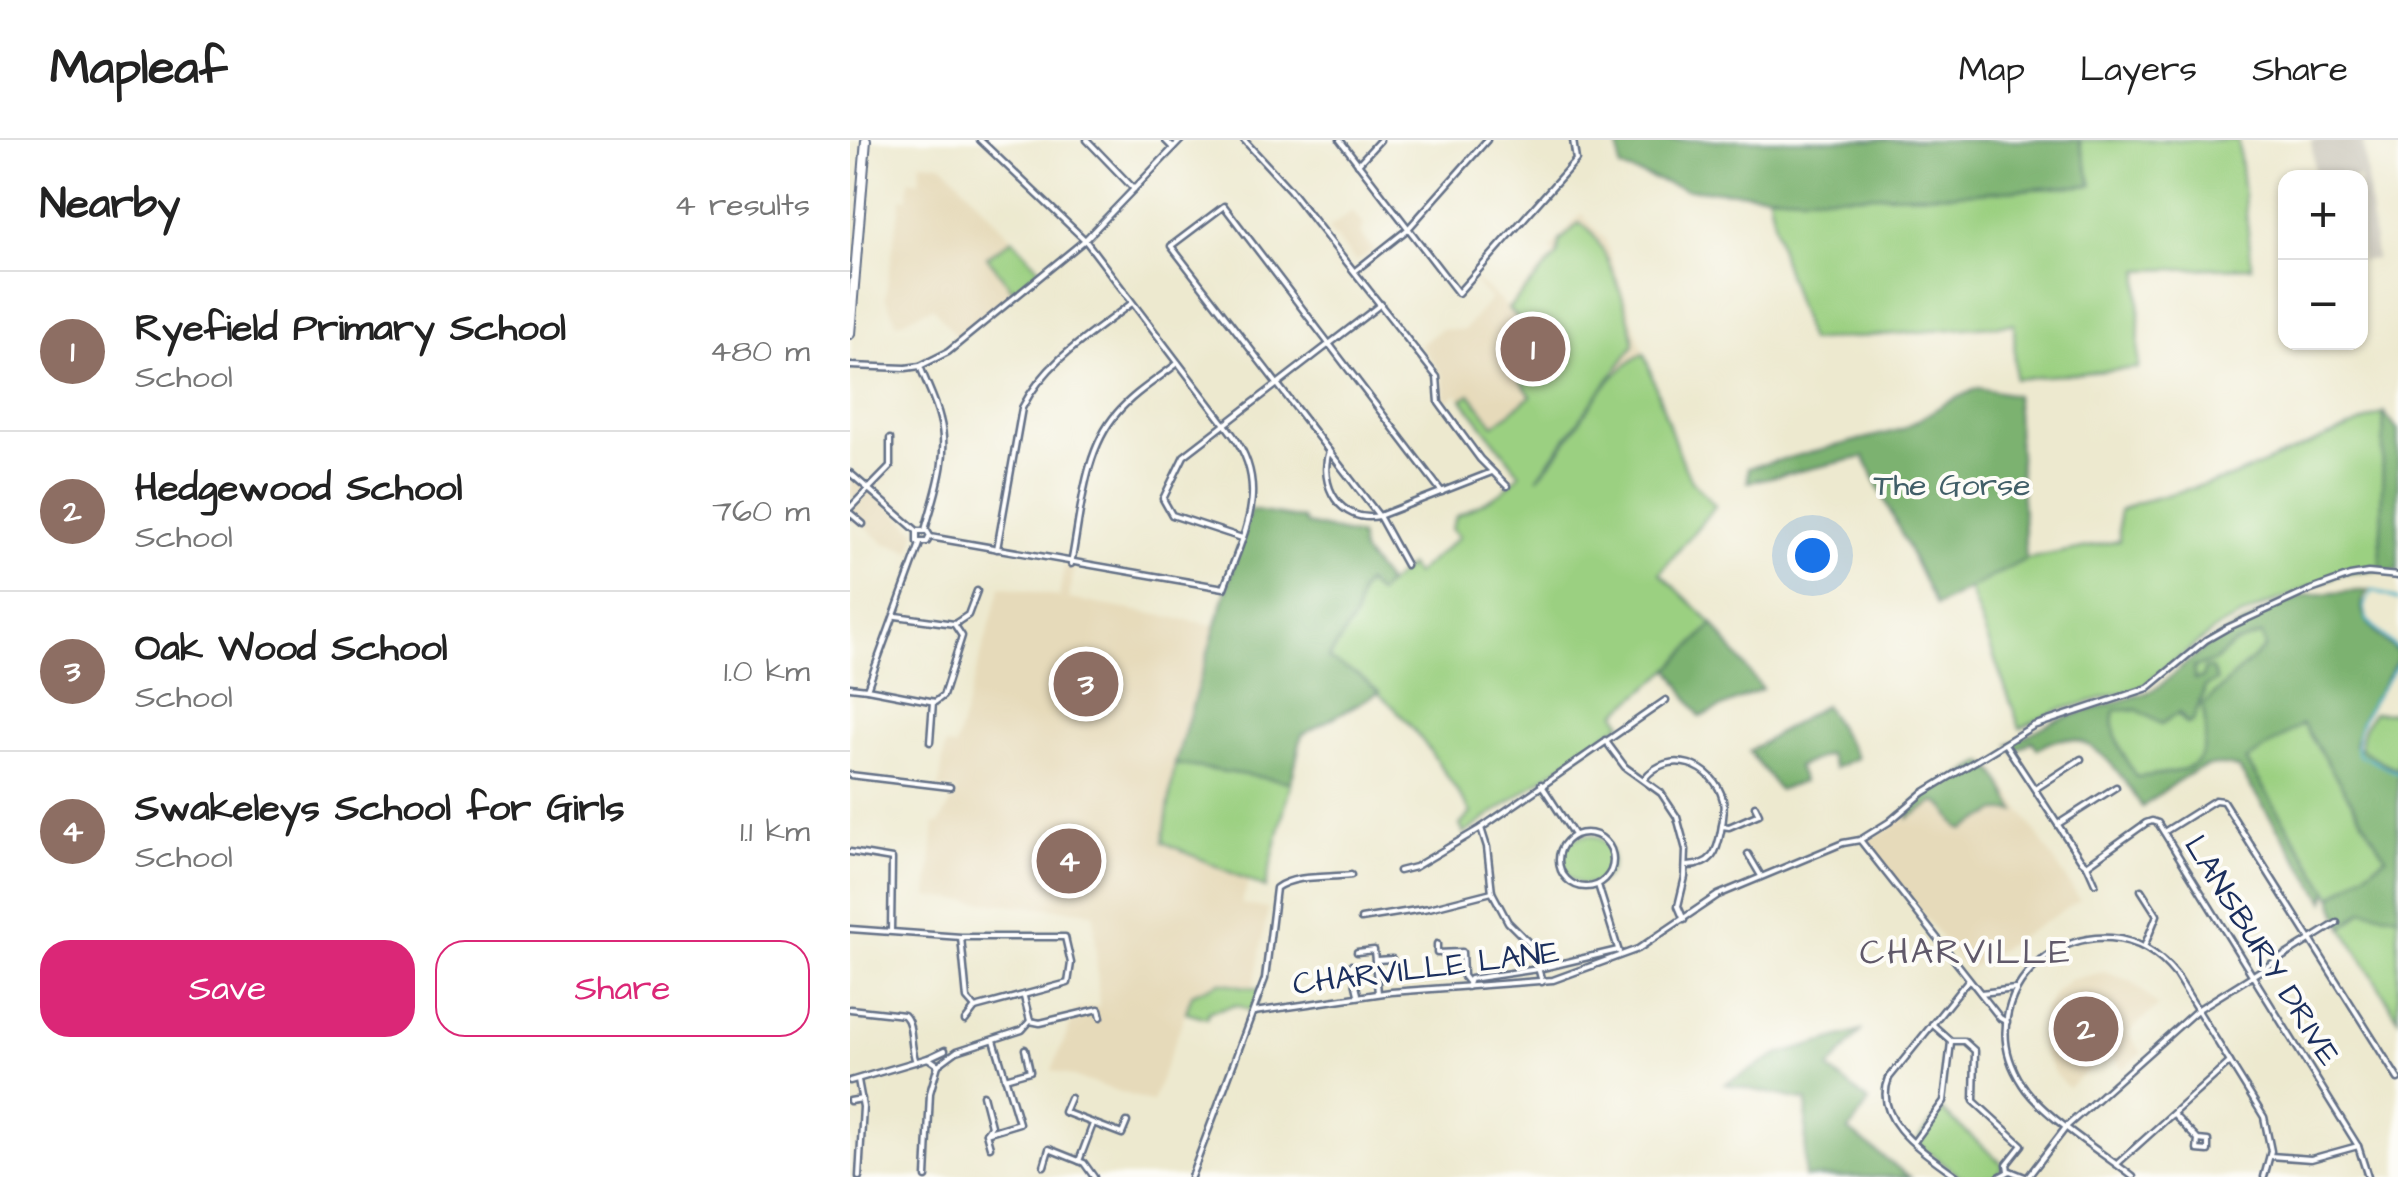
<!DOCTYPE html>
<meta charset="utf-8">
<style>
:root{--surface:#fff;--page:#f6f6f6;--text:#222;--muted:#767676;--line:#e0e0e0;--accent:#db2777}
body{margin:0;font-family:"Architects Daughter",sans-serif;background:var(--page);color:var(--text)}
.controls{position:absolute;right:30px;top:30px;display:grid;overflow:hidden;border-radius:20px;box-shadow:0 2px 8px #0004}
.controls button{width:90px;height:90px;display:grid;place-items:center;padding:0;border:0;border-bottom:2px solid var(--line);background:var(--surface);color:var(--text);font:50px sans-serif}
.you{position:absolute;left:962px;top:415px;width:35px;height:35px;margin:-25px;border:8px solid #fff;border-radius:50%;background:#1a73e8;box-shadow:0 0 0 15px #1a73e833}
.badge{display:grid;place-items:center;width:65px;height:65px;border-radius:50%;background:var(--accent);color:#fff;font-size:32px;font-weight:700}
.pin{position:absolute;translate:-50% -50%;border:5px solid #fff;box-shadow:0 2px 10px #0006}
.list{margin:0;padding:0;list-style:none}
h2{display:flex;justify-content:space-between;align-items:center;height:130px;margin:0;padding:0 40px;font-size:42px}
h2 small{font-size:32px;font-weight:400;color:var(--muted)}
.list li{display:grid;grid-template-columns:65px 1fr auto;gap:30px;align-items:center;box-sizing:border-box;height:160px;padding:0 40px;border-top:2px solid var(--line)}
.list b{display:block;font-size:38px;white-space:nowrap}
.list p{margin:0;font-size:32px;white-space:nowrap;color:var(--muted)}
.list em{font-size:32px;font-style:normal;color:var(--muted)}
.actions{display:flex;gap:20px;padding:30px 40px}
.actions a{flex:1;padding:22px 0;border:2px solid var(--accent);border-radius:30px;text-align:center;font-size:35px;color:var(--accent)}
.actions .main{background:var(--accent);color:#fff}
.map{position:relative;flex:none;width:1548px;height:1037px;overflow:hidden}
header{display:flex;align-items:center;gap:60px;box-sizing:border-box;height:140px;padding:0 50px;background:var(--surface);border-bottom:2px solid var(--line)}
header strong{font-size:48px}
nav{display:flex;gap:55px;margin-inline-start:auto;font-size:35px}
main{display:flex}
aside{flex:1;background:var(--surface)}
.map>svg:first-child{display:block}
.built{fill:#e6daba}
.industrial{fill:#c8c4b8}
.green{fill:#9bd081;stroke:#5b8070;stroke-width:2.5}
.forest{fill:#7cb26f;stroke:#4c7066;stroke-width:2.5;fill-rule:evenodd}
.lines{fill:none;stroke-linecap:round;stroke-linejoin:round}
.stream{stroke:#49b1c8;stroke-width:2.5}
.street-casing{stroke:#647086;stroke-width:9}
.primary-casing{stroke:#647086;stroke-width:12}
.street{stroke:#fff;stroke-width:4}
.primary{stroke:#fff;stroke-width:8}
.labels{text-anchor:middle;stroke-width:8;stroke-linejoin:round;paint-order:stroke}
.park-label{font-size:32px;fill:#415f68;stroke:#fdfcf7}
.street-label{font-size:32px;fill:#1b2f5e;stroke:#fdfcf7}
.neighbourhood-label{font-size:35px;letter-spacing:2.5px;fill:#60596a;stroke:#fdfcf7}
</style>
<header>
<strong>Mapleaf</strong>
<nav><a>Map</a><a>Layers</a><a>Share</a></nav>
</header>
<main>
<aside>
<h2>Nearby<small>4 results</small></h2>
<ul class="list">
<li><span class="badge" style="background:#8d6e63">1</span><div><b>Ryefield Primary School</b><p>School</p></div><em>480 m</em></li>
<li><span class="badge" style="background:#8d6e63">2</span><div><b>Hedgewood School</b><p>School</p></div><em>760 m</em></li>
<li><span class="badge" style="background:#8d6e63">3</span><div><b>Oak Wood School</b><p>School</p></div><em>1.0 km</em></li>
<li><span class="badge" style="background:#8d6e63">4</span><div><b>Swakeleys School for Girls</b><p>School</p></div><em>1.1 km</em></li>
</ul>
<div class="actions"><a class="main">Save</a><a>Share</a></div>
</aside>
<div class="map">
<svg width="1548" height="1037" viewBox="0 0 1548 1037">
<rect width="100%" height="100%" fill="#fdfcf7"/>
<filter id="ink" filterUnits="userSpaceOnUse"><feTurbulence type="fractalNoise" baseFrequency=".01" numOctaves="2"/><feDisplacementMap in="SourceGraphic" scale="20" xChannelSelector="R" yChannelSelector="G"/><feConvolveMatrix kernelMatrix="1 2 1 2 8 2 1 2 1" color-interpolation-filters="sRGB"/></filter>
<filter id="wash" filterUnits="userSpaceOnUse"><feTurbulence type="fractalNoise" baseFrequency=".0048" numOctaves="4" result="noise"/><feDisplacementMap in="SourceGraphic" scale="40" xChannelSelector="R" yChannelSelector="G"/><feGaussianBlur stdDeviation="2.25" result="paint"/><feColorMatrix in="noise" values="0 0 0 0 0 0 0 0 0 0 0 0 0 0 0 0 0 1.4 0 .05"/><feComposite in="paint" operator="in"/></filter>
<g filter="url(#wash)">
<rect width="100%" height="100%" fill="#ede9cf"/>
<g class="built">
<path d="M71,22L93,24L163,99L137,117L163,150L107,197L83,167L47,183L35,157L51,58H58L59,39L69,41Z"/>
<path d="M502,71L514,85L511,93L523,110L506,122L478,89Z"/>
<path d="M731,73L755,99L794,213L783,219L760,242L681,349L607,254L595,262L593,236L570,205L591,189L614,190L641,159L622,141L625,139L657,167L704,115L701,109Z"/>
<path d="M0,332L67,391L61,411L34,403L0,373V367L7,360L0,357Z"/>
<path d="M214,426L224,428L219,459L365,485L325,624L314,701L399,741L391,764L418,769L404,847L370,842L342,855L302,962L202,930L226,871L249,866L244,772L78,757L85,684H89L108,651L89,649L95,606L105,607L151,446L209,457Z"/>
<path d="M1139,621L1230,760L1117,830L1014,700L1038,689L1062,667Z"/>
<path d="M1254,832L1281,841L1308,866L1278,893L1292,913L1273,929L1257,912L1218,948L1205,934L1194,914L1190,893L1194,870L1205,852L1219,840Z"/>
</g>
<path class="industrial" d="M1461,0H1513L1526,119L1511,121L1510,38L1465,37Z"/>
<g class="green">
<path d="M1229,0H1388L1402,127L1290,130L1288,228L1165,239L1164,184L959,201L932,118L918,54H1106L1241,45Z"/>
<path d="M729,83C754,92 782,179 784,205L687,338C725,301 745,239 794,213L830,317L840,338L865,366L810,433L863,484L820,529L766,573L772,583L614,694L610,685L621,673C580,609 548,555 478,520L505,477L510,452L516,443L528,453L559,426L565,434L609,397L601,389L606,377L652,352L670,334L612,259L620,254L644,285L681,256L660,226L671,219L665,211L684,194L658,169L707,116L710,101Z"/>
<path d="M163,99L190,129L163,150L137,117Z"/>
<path d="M1534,273L1530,430L1491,434L1416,465L1367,488L1290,548L1206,571L1170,588L1119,449L1176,419L1269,401V371L1286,363L1380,338Z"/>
<path d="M1412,495L1416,507L1354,565C1362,632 1345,630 1286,637C1274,616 1259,595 1265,570L1286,569L1311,584L1326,573L1337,584L1343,581L1354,554V539H1344L1343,527L1363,522L1384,504Z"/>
<path d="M1548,572V629L1511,612C1509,596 1514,586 1523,573Z"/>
<path d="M1452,582L1536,717L1482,757L1396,620Z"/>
<path d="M325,624L441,642L415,748L313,702Z"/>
<circle cx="737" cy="720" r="25"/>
<path d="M1513,770L1548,776V878L1493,788Z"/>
<path d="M370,842L411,850L404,872L387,865L359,871L357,878L336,872L342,854Z"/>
<path d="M1091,970L1154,1025L1145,1037H1111L1070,1006L1069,999Z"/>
</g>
<g class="forest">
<path d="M768,0H1229L1242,45L1106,54L950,56L835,49L770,28Z"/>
<path d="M1128,248L1165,255L1176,419L1086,466L1014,317L898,342V328L1053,289L1096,263Z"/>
<path d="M1534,273L1548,291V431L1530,430Z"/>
<path d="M400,370L453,379L456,384L509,396L512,412L538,444L528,454L516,443L510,452L505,477L478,519L510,536L529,552L452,595L441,642L325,624Z"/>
<path d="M1519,450C1498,473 1531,498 1548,513V519L1513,577L1504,605L1548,632V776L1513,770L1493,788L1482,757L1536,717L1453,584L1396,621L1478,751L1475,761L1389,629C1354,613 1321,647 1292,667C1270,631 1233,576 1188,609L1182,601L1165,612L1159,605L1204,581L1296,553L1310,546L1366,498L1433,463L1458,455ZM1412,495L1415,507L1353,565C1362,632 1345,630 1286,637C1274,616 1259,594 1265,570L1286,569L1311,584L1329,573L1338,584L1343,581L1355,547L1367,541L1362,529H1354L1353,538L1344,539V527L1363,522L1384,504Z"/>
<path d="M863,484L912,549L850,577L820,529Z"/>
<path d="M974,565L1007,618L984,628L978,614L947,627L953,642L929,650L899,611Z"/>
<path d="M1134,622L1146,633L1166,671H1148L1113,690C1100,683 1101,668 1086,662L1058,678V670L1073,657Z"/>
<path d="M1011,891L979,929L1019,962L999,991L1060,1037H954L957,961L875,944L928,915Z"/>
</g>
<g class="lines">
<g class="stream">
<path d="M1548,460L1523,450L1514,466L1517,480L1548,510"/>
<path d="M1548,524C1532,549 1500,583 1508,614L1548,633"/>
</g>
</g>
</g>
<g filter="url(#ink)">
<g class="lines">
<defs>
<g id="street">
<path d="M237,0L284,49"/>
<path d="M315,0L323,8"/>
<path d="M394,0L440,50L587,237L589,263L630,319L657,346"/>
<path d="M490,0L608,153L726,20L723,0"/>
<path d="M508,24L530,0"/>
<path d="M505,131L558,89L637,0"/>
<path d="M0,226L56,228L70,226L98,212L235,100L331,0"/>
<path d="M70,226C76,243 86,261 90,279C100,316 85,354 75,390"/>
<path d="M479,311C468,344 490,384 529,376L642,332"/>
<path d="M0,333L67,391H77L80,396L77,402H67V391"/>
<path d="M0,368L40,327V299"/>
<path d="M0,373L13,384"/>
<path d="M80,397L374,448C394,393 421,348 383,295L235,100L130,0"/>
<path d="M392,398L322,375L313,359L334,316L531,164"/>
<path d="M147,409L172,268C196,221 241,194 282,163"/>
<path d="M221,424C231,375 233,312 267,273C284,253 308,239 328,223"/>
<path d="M556,425L529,376L321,106L374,66L592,352"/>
<path d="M106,483L118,475L127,451"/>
<path d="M0,547L17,549L70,404"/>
<path d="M17,549L85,562L93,556L112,496L104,484L46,476"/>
<path d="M755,600L775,627L811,653L827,677L836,710L835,737L828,766L834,780"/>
<path d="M80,602L83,562"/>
<path d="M1155,604L1231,720L1237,725L1245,743"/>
<path d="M0,635L100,647"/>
<path d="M794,639C818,608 864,623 873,660C875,670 873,681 871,691C867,713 862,725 838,726"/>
<path d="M691,644L724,695"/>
<path d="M1185,649L1231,619"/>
<path d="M1208,684L1266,647"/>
<path d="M872,686L879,687L909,674L905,666"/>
<path d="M631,688L637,707L642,752L658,782L682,806L692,842"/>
<path d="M1314,692L1365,660L1373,661L1548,939"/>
<circle cx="736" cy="720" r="27"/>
<path d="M1010,700L1150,878L1157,882"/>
<path d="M0,712L42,719L41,791"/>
<path d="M898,714L911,736"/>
<path d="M1237,725L1296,683L1302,681L1308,683L1508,1006L1518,1037"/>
<path d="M549,731L565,727L631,688L816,560"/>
<path d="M748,745L769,812"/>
<path d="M1291,750L1307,775L1294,807"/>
<path d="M511,779L579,768L642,752"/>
<path d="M0,789L111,797H215L221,823L218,843L125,868L117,859L111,797"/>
<path d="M587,804V813L612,812L613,836L617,841"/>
<path d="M507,812L524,810L528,853"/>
<path d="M527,820L542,819"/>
<path d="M501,825L508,854"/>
<path d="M617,847L620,839L688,829L768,810"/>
<path d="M1131,853L1165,849"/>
<path d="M174,857L180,881"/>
<path d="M0,869L54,875C64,885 59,904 66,922"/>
<path d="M404,872L541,852L703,840L788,809L868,755L993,703L1010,700L1039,682L1073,653L1183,586L1298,548L1356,500L1377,488L1458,451L1500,436L1518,433L1548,436"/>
<path d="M115,881L125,868"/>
<path d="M1082,884L1101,901H1114L1125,911L1124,961L1172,1005L1157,1024L1158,1031"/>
<path d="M78,918L95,910"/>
<path d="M88,925L107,911L172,890L180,881L190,883L249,869L251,877"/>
<path d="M155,938L180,931L175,909"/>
<path d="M8,940L13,967L9,1037"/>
<path d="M0,941L78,918L88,925"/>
<path d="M133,955L141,986L136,993L140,1007"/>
<path d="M220,958L214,972L272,994L277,982"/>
<path d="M0,961L12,959"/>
<path d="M1323,974L1348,1000L1358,1001V1011L1347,1010L1348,1000"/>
<path d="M136,993L169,983L144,900"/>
<path d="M1064,1002L1094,961L1101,902"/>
<path d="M1420,1016L1461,1019L1508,1006"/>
<path d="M229,1021L243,984"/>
<path d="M1268,1023L1380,922"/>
<path d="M194,1026L199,1009L234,1023L244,1037"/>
<path d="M76,1037L80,953L88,925"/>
<path d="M341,1037L415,839L426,748C445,734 478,738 501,735"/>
<path d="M1108,1037C1079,1015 1021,982 1039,938L1119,839"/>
<path d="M1149,1037L1160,1031L1175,1037"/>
<path d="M1178,1037L1217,986L1347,870L1487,783"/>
<path d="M1283,1037C1252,1012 1192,976 1172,944C1107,845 1251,740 1326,835L1414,977L1421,1011L1414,1037"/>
</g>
<path id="primary" d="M0,194L16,0"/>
</defs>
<use href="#street" class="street-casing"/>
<use href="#primary" class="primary-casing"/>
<use href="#street" class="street"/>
<use href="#primary" class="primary"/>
</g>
</g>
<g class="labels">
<g class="park-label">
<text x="1102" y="355">The Gorse</text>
</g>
<g class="street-label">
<text transform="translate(1413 810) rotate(58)" y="11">LANSBURY DRIVE</text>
<text transform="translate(576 827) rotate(-7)" y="11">CHARVILLE LANE</text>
</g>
<g class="neighbourhood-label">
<text x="1116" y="823">CHARVILLE</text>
</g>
</g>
</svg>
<div class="controls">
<button>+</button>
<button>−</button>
</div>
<div class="you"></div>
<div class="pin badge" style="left:683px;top:209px;background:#8d6e63">1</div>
<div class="pin badge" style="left:1236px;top:889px;background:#8d6e63">2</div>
<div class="pin badge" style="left:236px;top:544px;background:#8d6e63">3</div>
<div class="pin badge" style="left:219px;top:721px;background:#8d6e63">4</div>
</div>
</main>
